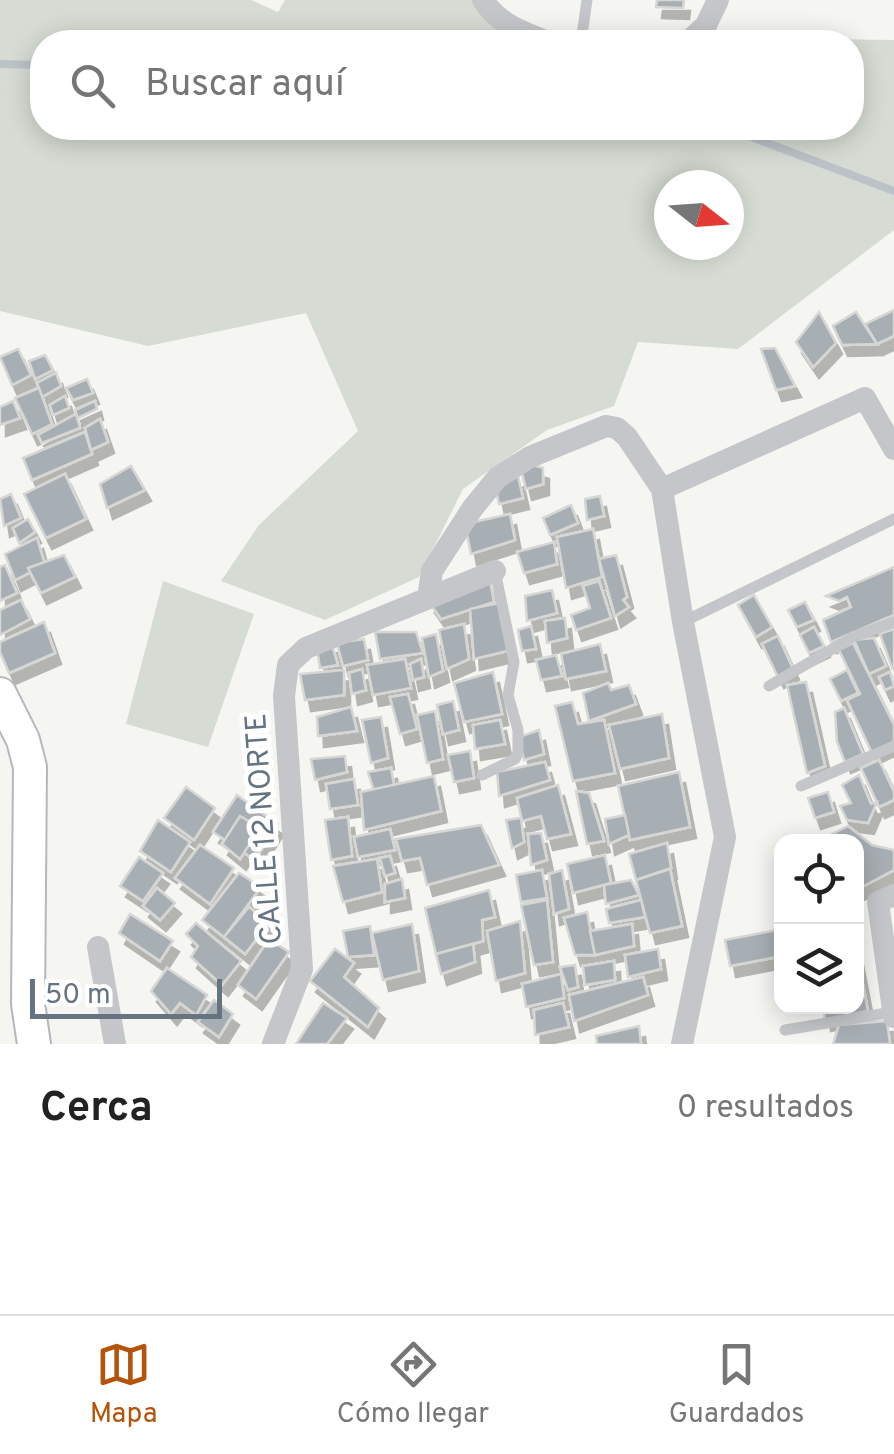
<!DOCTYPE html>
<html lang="es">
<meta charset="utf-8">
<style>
:root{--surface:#fff;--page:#f2f2f2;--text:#222;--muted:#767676;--line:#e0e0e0;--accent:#b45309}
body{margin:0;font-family:Overpass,sans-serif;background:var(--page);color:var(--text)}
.controls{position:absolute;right:30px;bottom:30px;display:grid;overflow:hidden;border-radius:20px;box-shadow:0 5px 25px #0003}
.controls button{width:90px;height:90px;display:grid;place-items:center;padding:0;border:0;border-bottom:2px solid var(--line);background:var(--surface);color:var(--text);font:50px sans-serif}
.compass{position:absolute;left:654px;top:170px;width:90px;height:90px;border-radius:50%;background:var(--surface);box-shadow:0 5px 25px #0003;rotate:107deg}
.scale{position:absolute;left:30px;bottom:25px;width:192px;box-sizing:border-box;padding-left:10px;border:5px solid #667381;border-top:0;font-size:28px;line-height:35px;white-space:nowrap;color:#667381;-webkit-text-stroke:8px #fff;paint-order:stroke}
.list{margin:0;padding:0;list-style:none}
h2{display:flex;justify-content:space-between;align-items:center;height:130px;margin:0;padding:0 40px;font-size:42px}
h2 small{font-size:32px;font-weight:400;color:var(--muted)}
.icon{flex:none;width:55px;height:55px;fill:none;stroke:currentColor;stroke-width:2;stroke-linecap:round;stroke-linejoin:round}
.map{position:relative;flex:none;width:894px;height:1044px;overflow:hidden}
.search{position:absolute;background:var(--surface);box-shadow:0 5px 25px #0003;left:30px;right:30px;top:30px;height:110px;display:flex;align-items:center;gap:25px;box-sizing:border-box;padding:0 35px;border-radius:40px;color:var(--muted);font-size:38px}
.sheet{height:270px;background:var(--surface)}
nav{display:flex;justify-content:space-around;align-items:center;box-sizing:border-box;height:140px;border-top:2px solid var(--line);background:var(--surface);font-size:28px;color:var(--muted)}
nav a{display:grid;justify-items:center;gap:5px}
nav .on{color:var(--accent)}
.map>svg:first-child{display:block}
.green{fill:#d6dcd3;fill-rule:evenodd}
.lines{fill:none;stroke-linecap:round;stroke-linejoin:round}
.stream{stroke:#bbc3c9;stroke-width:8}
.building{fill:#a8afb4;stroke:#d6d7d5;stroke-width:2.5;filter:url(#shadow)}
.secondary-casing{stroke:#b4b8bc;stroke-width:36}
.lane{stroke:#c4c6ca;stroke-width:11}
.street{stroke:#c4c6ca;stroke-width:22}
.secondary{stroke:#fff;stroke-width:32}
.labels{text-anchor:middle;stroke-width:10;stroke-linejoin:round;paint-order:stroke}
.street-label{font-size:30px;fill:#667381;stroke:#fff}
</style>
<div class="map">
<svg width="894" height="1044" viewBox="0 0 894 1044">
<defs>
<filter id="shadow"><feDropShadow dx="6" dy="11" stdDeviation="0" flood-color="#0004"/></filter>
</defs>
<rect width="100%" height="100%" fill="#f5f5f2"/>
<g class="green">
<path d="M0,0H251L278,12L285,0H477L558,42H42V128H852V42H725L742,38L894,40V230L738,349L638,342L614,406L547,430L463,489L419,577L325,620L221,581L259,525L358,431L306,313L148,346L0,311ZM669,185H729V245H669Z"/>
<path d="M163,581L254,614L208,747L126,724Z"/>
</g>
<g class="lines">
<g class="stream">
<path d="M0,64L42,65"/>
<path d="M470,128L733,130L894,191"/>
</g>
</g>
<g class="building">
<path d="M657,0H684L683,8L656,7Z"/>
<path d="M894,310V336L877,344L865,324Z"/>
<path d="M819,312L836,343L813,367L796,342Z"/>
<path d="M856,312L877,344L842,345L833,326Z"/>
<path d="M775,348L795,386L776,390L761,349Z"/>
<path d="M18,349L31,375L12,385L0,357Z"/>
<path d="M45,355L53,370L35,379L29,361Z"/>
<path d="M56,373L61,386L42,397L37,383Z"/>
<path d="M87,379L93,393L73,400L66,388Z"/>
<path d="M39,388L52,424L32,434L15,398Z"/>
<path d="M65,396L69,408L53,415L50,405Z"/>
<path d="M13,401L20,418L0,425V407Z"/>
<path d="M95,401L97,409L78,418L75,410Z"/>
<path d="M76,414L80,428L42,443L38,435Z"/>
<path d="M100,419L108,442L91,450L85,428Z"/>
<path d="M85,432L92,454L32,480L23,458Z"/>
<path d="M529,464L543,468V484L526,489L520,465Z"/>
<path d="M131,466L145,490L107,508L100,484Z"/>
<path d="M65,474L86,519L46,538L24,494Z"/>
<path d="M518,476L523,498L499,504L496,490Z"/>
<path d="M11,494L21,518L4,526L0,499Z"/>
<path d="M600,496L604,516L587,520L585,499Z"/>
<path d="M571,505L578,523L550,535L543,518Z"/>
<path d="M510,514L515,540L471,554L465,524Z"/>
<path d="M28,519L35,532L19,543L13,528Z"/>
<path d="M593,529L602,577L566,588L557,537Z"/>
<path d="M37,538L45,565L15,580L5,554Z"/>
<path d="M554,542L557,564L524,573L517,552Z"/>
<path d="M64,555L75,577L41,593L28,568Z"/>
<path d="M616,555L627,597L623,600L629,607L615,616L599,559Z"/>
<path d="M5,565L17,593L0,601V567Z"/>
<path d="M894,567V615L831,642L823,620L851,607L847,597L839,601L826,596Z"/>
<path d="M490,581L494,602L441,619L429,602Z"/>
<path d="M599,581L611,618L576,630L571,615L590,608L583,586Z"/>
<path d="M552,590L557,613L527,621L525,596Z"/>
<path d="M754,595L772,627L756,637L738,605Z"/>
<path d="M21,600L30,619L0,635V610Z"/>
<path d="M805,602L814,620L797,627L788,610Z"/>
<path d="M499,603L511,650L474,659L470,609Z"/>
<path d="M565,618L567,638L547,643L545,621Z"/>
<path d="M44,622L55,653L9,673L0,652V642Z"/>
<path d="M464,624L469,659L447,669L439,630Z"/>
<path d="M531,626L536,649L522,651L518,630Z"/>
<path d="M814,627L824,646L809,653L800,635Z"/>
<path d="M894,629V667L892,668L880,634Z"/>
<path d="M375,632H416L423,653L380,659Z"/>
<path d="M436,634L443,671L429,677L422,638Z"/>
<path d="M778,636L793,669L778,677L762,644Z"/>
<path d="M874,638L886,666L869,674L854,640Z"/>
<path d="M364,639L368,660L343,666L337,643Z"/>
<path d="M331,642L338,665L320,668L317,649Z"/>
<path d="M853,643L894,725V742L872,753L847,700L860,694L839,650Z"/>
<path d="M600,644L606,671L566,679L561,654Z"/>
<path d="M556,655L562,676L541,680L536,660Z"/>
<path d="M405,659L411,688L373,695L367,665Z"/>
<path d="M421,659L424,677L413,680L410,664Z"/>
<path d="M362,669L366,690L352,694L349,673Z"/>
<path d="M344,670V695L305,700L300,674Z"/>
<path d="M847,670L858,693L841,701L830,679Z"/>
<path d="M493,672L502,714L464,722L454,683Z"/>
<path d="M890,672L894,686L885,690L879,677Z"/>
<path d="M806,682L825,766L807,773L787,685Z"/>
<path d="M608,683L611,690L629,685L636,704L589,721L583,693Z"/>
<path d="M408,694L417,729L400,734L390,697Z"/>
<path d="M453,701L459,730L443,734L437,705Z"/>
<path d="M572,702L578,724L604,720L615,773L573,781L555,706Z"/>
<path d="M351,707L357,731L318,736L317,717Z"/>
<path d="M844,708L863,754L845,762L837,742L835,712Z"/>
<path d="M435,711L443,759L427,763L417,715Z"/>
<path d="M662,714L669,758L620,769L609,725Z"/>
<path d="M381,717L388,758L371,763L362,720Z"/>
<path d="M500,720L505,744L475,749L473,725Z"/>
<path d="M539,730L544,754L524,760L519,737Z"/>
<path d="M470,751L474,778L454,782L448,755Z"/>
<path d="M345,756L347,772L315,780L311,759Z"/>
<path d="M879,760L894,792V800L879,807L861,768Z"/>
<path d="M545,762L550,780L499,796L497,772Z"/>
<path d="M391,768L396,796L377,801L368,772Z"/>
<path d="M679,772L690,827L630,840L618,786Z"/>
<path d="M859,775L871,804L877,802L868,823L847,820L840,806L851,803L842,785Z"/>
<path d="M434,776L441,811L364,830L361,792Z"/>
<path d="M354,779L358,805L330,809L326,784Z"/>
<path d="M558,785L571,834L547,839L541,816L522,821L517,798Z"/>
<path d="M186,787L215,808L194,840L164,818Z"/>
<path d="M576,791L589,793L604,841L587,844Z"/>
<path d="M828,792L834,812L815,818L808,798Z"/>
<path d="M237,795L277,824L255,860L213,832Z"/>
<path d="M625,815L629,835L609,844L605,819Z"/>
<path d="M240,816L260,828L240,859L222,844Z"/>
<path d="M348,817L352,856L331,860L325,820Z"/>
<path d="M521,818L524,842L512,848L506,820Z"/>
<path d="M158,820L190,842L171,872L140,851Z"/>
<path d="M481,825L499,865L427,885L420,858L402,861L396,839Z"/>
<path d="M848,826L872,845L894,850V870L856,890V842L823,839Z"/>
<path d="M390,829L395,850L358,857L354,837Z"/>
<path d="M541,833L547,860L531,865L528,834Z"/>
<path d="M667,843L671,868L636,880L629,854Z"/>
<path d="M200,845L234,868L210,904L175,878Z"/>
<path d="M605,855L611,883L573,893L567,864Z"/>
<path d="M390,856L395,873L385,876L380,858Z"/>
<path d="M139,857L163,873L143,901L120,886Z"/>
<path d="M377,859L382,892L343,902L333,866Z"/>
<path d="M670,869L682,926L650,933L636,880Z"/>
<path d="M542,870L547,898L521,902L516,875Z"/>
<path d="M562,870L569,909L554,914L549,874Z"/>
<path d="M239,873L261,887L224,937L202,920Z"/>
<path d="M402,879L405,898L385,902V884Z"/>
<path d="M631,880L639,895L606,904L604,885Z"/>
<path d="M157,888L175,903L160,920L143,906Z"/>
<path d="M489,890L495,917L482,920L483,941L436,954L425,908Z"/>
<path d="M547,900L553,962L534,965L521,905Z"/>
<path d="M641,900L645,917L609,923L606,909Z"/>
<path d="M249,907L269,923L245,954L224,937Z"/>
<path d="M587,912L595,955H575L564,918Z"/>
<path d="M130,914L173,941L160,961L119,933Z"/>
<path d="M520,921L525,973L496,981L487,931Z"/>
<path d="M196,923L241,961L222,985L191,957L198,946L186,934Z"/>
<path d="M412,924L419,971L383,980L372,933Z"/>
<path d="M632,924L634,946L595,955L590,931Z"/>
<path d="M370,926L374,955L348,957L343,931Z"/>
<path d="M782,929V956L730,966L725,940Z"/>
<path d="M269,939L289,952L256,999L238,985Z"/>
<path d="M473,944L475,962L441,974L436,954Z"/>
<path d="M335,949L354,963L344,977L379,1008L368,1027L310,981Z"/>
<path d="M658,949L661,969L628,977L625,955Z"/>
<path d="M856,949L868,1011L825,1020L823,1006H856Z"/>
<path d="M614,961L615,980L585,985L583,966Z"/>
<path d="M575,965L578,987L568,990L560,967Z"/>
<path d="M167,968L207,995L196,1015L180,1003L171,1014L151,991Z"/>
<path d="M561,974L564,998L526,1007L522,984Z"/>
<path d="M643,977L648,995L574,1021L569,995Z"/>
<path d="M214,1000L233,1014L219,1037L198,1022Z"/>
<path d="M323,1003L347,1018L327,1044H296Z"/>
<path d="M563,1003L569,1027L535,1035L534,1010Z"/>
<path d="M887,1021L890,1044H833L839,1025Z"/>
<path d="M639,1026L641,1044H597L596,1036Z"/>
</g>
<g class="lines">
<defs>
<path id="secondary" d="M0,694L23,740L30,767L28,1004L34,1044"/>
</defs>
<use href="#secondary" class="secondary-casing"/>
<g class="lane">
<path d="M581,42L587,0"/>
<path d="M683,622L894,519"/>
<path d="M769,686L853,637L894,622"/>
<path d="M482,775L515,759L518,753V730L508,695L514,662L495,571"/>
<path d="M801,786L894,746"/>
<path d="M785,1030L893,1012"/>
</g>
<g class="street">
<path d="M483,0C497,23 524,33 548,42"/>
<path d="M688,42L706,25L718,0"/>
<path d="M662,489L865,398L894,449"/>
<path d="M428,598L432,571L472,509L498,477L530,457L606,426L617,428L627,437L662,489L683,622L725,837L682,1044"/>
<path d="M894,895L878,902L894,1017"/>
<path d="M98,947L115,1044"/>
<path d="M273,1044L302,969L284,696L288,665L306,648L495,571"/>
</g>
<use href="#secondary" class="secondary"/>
</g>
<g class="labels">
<g class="street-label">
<text transform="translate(263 829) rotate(-94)" y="10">CALLE 12 NORTE</text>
</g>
</g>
</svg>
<div class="controls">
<button><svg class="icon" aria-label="locate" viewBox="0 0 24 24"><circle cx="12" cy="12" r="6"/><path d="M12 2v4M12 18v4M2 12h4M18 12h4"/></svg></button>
<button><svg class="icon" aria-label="layers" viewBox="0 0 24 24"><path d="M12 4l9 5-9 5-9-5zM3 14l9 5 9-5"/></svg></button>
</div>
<svg class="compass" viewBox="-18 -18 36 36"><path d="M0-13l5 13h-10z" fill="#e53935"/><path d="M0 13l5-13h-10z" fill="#767676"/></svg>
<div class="scale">50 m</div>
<div class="search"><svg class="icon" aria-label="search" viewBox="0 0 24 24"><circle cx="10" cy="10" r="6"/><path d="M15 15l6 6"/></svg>Buscar aquí</div>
</div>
<section class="sheet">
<h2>Cerca<small>0 resultados</small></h2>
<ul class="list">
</ul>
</section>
<nav>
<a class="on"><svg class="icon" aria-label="map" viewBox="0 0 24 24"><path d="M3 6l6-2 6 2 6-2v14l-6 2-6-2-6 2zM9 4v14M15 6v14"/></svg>Mapa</a>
<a><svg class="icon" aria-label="directions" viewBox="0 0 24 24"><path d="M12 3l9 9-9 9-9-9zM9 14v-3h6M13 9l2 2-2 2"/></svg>Cómo llegar</a>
<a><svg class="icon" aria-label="saved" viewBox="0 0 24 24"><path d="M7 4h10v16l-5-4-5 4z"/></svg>Guardados</a>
</nav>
